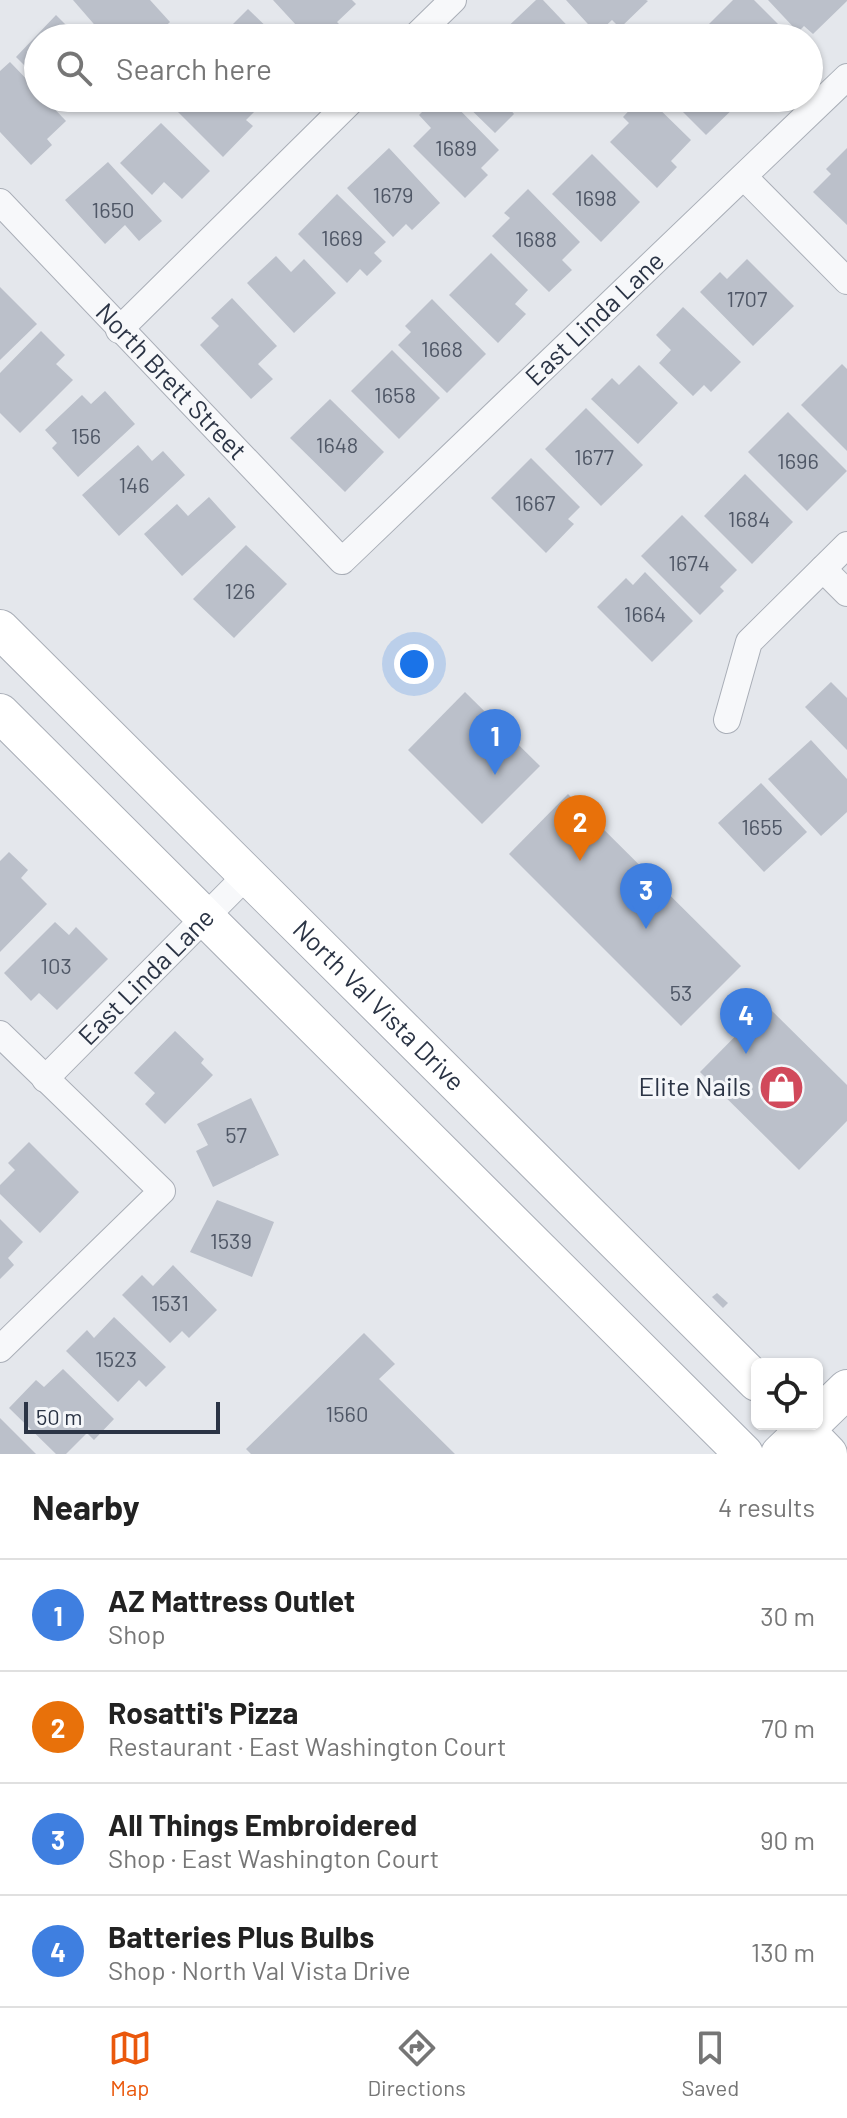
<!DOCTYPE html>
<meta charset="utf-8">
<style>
:root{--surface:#fff;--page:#f6f6f6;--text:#222;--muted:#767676;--line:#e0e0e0;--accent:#ea580c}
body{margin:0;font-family:Barlow,sans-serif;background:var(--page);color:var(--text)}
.controls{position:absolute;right:24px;bottom:24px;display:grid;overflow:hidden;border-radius:12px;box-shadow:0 2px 6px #0004}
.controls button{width:72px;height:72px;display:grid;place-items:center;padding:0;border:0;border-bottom:2px solid var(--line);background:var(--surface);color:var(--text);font:40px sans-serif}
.scale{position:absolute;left:24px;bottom:20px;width:196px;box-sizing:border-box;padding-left:8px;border:4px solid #2b3445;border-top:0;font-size:22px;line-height:28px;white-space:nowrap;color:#2b3445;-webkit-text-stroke:6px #f4f6f9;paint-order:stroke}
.you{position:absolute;left:414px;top:664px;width:28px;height:28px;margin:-20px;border:6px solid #fff;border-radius:50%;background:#1a73e8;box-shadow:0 0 0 12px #1a73e833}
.badge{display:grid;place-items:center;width:52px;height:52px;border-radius:50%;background:var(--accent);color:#fff;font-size:26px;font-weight:700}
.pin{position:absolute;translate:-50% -66px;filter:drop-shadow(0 2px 4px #0008)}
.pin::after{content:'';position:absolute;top:42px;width:28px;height:24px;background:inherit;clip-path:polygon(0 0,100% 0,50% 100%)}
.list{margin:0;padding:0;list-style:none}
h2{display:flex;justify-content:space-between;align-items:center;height:104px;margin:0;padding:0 32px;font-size:34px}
h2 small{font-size:26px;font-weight:400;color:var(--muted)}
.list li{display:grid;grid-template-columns:52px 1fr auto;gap:24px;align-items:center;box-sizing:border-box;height:112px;padding:0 32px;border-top:2px solid var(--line)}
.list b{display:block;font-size:30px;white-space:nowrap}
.list p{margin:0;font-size:26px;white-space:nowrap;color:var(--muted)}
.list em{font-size:26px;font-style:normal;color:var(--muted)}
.icon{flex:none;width:44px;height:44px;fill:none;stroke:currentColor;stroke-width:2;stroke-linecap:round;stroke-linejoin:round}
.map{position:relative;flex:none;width:847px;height:1454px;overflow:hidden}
.search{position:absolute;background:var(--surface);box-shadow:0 2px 6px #0004;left:24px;right:24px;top:24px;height:88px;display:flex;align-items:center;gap:20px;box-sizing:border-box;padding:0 28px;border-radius:44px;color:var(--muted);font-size:30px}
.sheet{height:552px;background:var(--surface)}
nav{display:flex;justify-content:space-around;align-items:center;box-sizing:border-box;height:112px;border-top:2px solid var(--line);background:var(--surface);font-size:22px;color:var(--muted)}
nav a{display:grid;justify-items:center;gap:4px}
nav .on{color:var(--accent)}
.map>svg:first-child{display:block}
.building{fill:#bbc0ca}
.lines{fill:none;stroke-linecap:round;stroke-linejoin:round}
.minor-casing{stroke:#a9aeb7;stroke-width:28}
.secondary-casing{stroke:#a9aeb7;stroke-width:40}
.minor{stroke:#f7f8fa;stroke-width:26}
.secondary{stroke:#fff;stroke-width:38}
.labels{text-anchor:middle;stroke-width:6;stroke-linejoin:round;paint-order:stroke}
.number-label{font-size:22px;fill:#4f5766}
.street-label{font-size:26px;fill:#2b3445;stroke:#f4f6f9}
.poi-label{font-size:26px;fill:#2b3445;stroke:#f4f6f9;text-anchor:end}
</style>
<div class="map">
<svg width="847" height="1454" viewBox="0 0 847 1454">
<rect width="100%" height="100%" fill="#e4e7ec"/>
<g class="building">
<path d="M73,0H150L170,22L153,38H106Z"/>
<path d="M273,0H352L356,4L337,22L350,35L347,38H308Z"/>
<path d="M536,0H543L579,38H501L499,35Z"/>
<path d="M566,0H646L648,1L620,28L612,20L597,34Z"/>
<path d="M733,0H754L792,38H709L702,31Z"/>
<path d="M768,0H847V1L813,34L804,26L798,32Z"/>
<path d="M248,9L278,38H219Z"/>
<path d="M56,15L79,38H38V79L16,57Z"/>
<path d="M10,62L38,91V98H44L66,121L47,139L52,145L31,165L0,132V71Z"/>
<path d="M186,98H246L257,109L246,120L253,126L223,157L175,109Z"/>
<path d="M436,98H448L499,150L481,168L488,175L465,198L413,146L431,128L419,115Z"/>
<path d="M459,98H519L509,108L514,114L495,133Z"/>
<path d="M641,98H648L691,140L671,161L677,167L657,188L610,142L629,123L623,117Z"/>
<path d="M669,98H744L706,135Z"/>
<path d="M161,123L210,171L182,199L164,182L152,195L120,163Z"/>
<path d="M389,148L440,203L412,230L406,224L393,237L347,188Z"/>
<path d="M847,148V225L813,192L831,174L826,169Z"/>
<path d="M592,154L640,202L601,242L552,194Z"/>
<path d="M108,162L162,221L139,241L125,225L105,244L65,200Z"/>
<path d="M528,189L580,242L562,260L572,270L549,292L492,236L510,218L504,213Z"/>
<path d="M337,194L386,242L374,253L382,261L367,276L360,269L347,283L298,234Z"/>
<path d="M491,253L528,290L515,304L526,314L498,343L449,295Z"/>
<path d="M276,256L291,272L304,259L336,293L294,333L247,283Z"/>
<path d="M747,259L794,306L753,346L700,292L720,272L727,279Z"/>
<path d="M0,287L37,324L0,360Z"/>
<path d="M232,298L277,346L258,364L273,379L251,399L200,345L219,326L211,318Z"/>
<path d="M432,299L486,354L447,393L398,345L411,332L405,326Z"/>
<path d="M683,307L741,362L711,392L704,385L693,396L659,363L671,350L656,335Z"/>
<path d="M41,331L65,355L56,364L73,380L20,433L0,413V373Z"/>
<path d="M392,350L440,398L399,439L351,391Z"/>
<path d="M842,364L847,369V451L801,405Z"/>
<path d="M639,365L678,403L638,444L591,399L612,378L619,385Z"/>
<path d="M105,391L135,424L78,477L52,448L57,443L45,430L82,395L91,404Z"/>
<path d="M330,399L384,452L345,492L290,438Z"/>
<path d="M586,408L643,465L601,506L545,449Z"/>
<path d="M788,412L847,471L807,511L748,452Z"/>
<path d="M138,445L152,461L163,451L185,475L119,536L82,495Z"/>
<path d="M531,458L580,507L568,519L574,524L546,553L491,498Z"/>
<path d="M745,474L793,522L752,564L704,516Z"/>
<path d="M209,497L236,527L182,576L144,534L177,504L188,516Z"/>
<path d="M682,515L737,570L720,587L724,591L700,615L641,556Z"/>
<path d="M246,545L287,584L234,638L193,599Z"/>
<path d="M645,572L693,621L652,662L597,607L626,578L633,585Z"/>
<path d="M831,682L847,698V750L805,707Z"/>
<path d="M465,692L540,766L482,824L408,750Z"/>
<path d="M811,740L847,779V812L821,836L768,779Z"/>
<path d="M761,783L807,832L764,872L718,823Z"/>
<path d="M568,794L741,966L681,1026L509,854Z"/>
<path d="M9,852L28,870L21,878L47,904L0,952V861Z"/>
<path d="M55,922L69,935L76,927L108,959L57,1010L39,993L31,1001L4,973Z"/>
<path d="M766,1005L847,1085V1121L799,1170L700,1072Z"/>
<path d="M175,1031L204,1059L201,1063L213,1075L165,1124L145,1104L155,1093L134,1073Z"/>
<path d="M251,1098L279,1155L213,1187L196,1151L208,1145L197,1124Z"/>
<path d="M29,1142L79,1192L40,1233L0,1194V1185L15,1170L8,1163Z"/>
<path d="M217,1200L274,1222L252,1277L190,1252Z"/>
<path d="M0,1219L23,1242L8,1258L14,1265L0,1279Z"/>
<path d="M173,1265L217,1310L189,1338L182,1331L170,1343L122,1295L142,1275L153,1286Z"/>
<path d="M717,1293L728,1303L723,1308L712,1297Z"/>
<path d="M114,1317L166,1367L146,1387L139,1380L118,1402L66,1351L87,1330L94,1338Z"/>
<path d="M364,1333L395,1364L379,1379L455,1454H251L246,1449Z"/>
<path d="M63,1369L114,1419L94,1440L87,1433L66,1454H56L9,1408L36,1380L44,1387Z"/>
<path d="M0,1418L36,1454H0Z"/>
</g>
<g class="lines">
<defs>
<g id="minor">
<path d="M414,38L453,0"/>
<path d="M745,178L847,281"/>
<path id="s1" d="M0,202L342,561L847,77"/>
<path d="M119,330L354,98"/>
<path d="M823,569L847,593"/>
<path d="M727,720L749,642L847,545"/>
<path d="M0,1034L162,1191L0,1349"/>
<path id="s2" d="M45,1079L247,875"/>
</g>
<g id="secondary">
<path id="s3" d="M0,629L757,1382"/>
<path d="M0,713L744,1454"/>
<path d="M817,1418L847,1389"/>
<path d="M799,1424L828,1454"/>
<path d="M780,1454L811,1424"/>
</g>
</defs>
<use href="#minor" class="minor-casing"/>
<use href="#secondary" class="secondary-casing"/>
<use href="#minor" class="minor"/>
<use href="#secondary" class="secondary"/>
</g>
<defs>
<symbol id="shop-disc" viewBox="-11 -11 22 22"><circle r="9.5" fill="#d1495b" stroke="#f4f6f9"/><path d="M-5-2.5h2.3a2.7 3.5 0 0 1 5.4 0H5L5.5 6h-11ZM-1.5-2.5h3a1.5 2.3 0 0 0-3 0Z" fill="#fff"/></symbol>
</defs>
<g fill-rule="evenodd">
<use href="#shop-disc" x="756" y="1062" width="51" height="51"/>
</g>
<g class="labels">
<g class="number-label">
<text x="456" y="156">1689</text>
<text x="393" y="203">1679</text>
<text x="596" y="206">1698</text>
<text x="113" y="218">1650</text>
<text x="342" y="246">1669</text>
<text x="536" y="247">1688</text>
<text x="747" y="307">1707</text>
<text x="442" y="357">1668</text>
<text x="395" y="403">1658</text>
<text x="86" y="444">156</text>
<text x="337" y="453">1648</text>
<text x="594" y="465">1677</text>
<text x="798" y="469">1696</text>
<text x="134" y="493">146</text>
<text x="535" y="511">1667</text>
<text x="749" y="527">1684</text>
<text x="689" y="571">1674</text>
<text x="240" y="599">126</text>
<text x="645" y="622">1664</text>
<text x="762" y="835">1655</text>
<text x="56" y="974">103</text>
<text x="681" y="1001">53</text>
<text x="236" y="1143">57</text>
<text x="231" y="1249">1539</text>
<text x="170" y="1311">1531</text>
<text x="116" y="1367">1523</text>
<text x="347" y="1422">1560</text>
</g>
<g class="street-label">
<text dy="9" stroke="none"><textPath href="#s1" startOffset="846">East Linda Lane</textPath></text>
<text dy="9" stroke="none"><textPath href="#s1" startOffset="248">North Brett Street</textPath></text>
<text dy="9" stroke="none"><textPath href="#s2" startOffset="144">East Linda Lane</textPath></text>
<text dy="9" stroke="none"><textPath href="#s3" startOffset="534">North Val Vista Drive</textPath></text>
</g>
<g class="poi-label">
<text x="751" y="1096">Elite Nails</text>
</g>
</g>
</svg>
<div class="controls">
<button><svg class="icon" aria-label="locate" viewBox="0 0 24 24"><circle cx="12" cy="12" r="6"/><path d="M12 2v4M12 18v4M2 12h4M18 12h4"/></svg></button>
</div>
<div class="scale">50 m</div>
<div class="you"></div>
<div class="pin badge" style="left:495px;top:775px;background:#3f7fe0">1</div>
<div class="pin badge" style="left:580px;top:861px;background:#e8710a">2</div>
<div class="pin badge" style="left:646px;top:929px;background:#3f7fe0">3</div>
<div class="pin badge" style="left:746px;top:1054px;background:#3f7fe0">4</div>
<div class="search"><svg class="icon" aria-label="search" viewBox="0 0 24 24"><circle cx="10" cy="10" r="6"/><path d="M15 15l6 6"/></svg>Search here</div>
</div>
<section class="sheet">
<h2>Nearby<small>4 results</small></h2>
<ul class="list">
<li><span class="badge" style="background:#3f7fe0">1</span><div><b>AZ Mattress Outlet</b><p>Shop</p></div><em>30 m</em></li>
<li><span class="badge" style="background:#e8710a">2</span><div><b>Rosatti's Pizza</b><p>Restaurant · East Washington Court</p></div><em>70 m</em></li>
<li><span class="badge" style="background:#3f7fe0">3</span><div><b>All Things Embroidered</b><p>Shop · East Washington Court</p></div><em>90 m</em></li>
<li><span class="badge" style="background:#3f7fe0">4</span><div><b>Batteries Plus Bulbs</b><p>Shop · North Val Vista Drive</p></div><em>130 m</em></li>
</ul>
</section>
<nav>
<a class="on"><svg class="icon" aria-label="map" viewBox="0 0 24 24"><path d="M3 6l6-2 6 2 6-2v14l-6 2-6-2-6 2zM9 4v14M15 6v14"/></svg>Map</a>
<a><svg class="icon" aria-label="directions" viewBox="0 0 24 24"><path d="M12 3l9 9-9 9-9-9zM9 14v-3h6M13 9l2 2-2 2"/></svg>Directions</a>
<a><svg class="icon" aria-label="saved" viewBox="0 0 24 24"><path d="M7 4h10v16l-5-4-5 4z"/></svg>Saved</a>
</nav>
